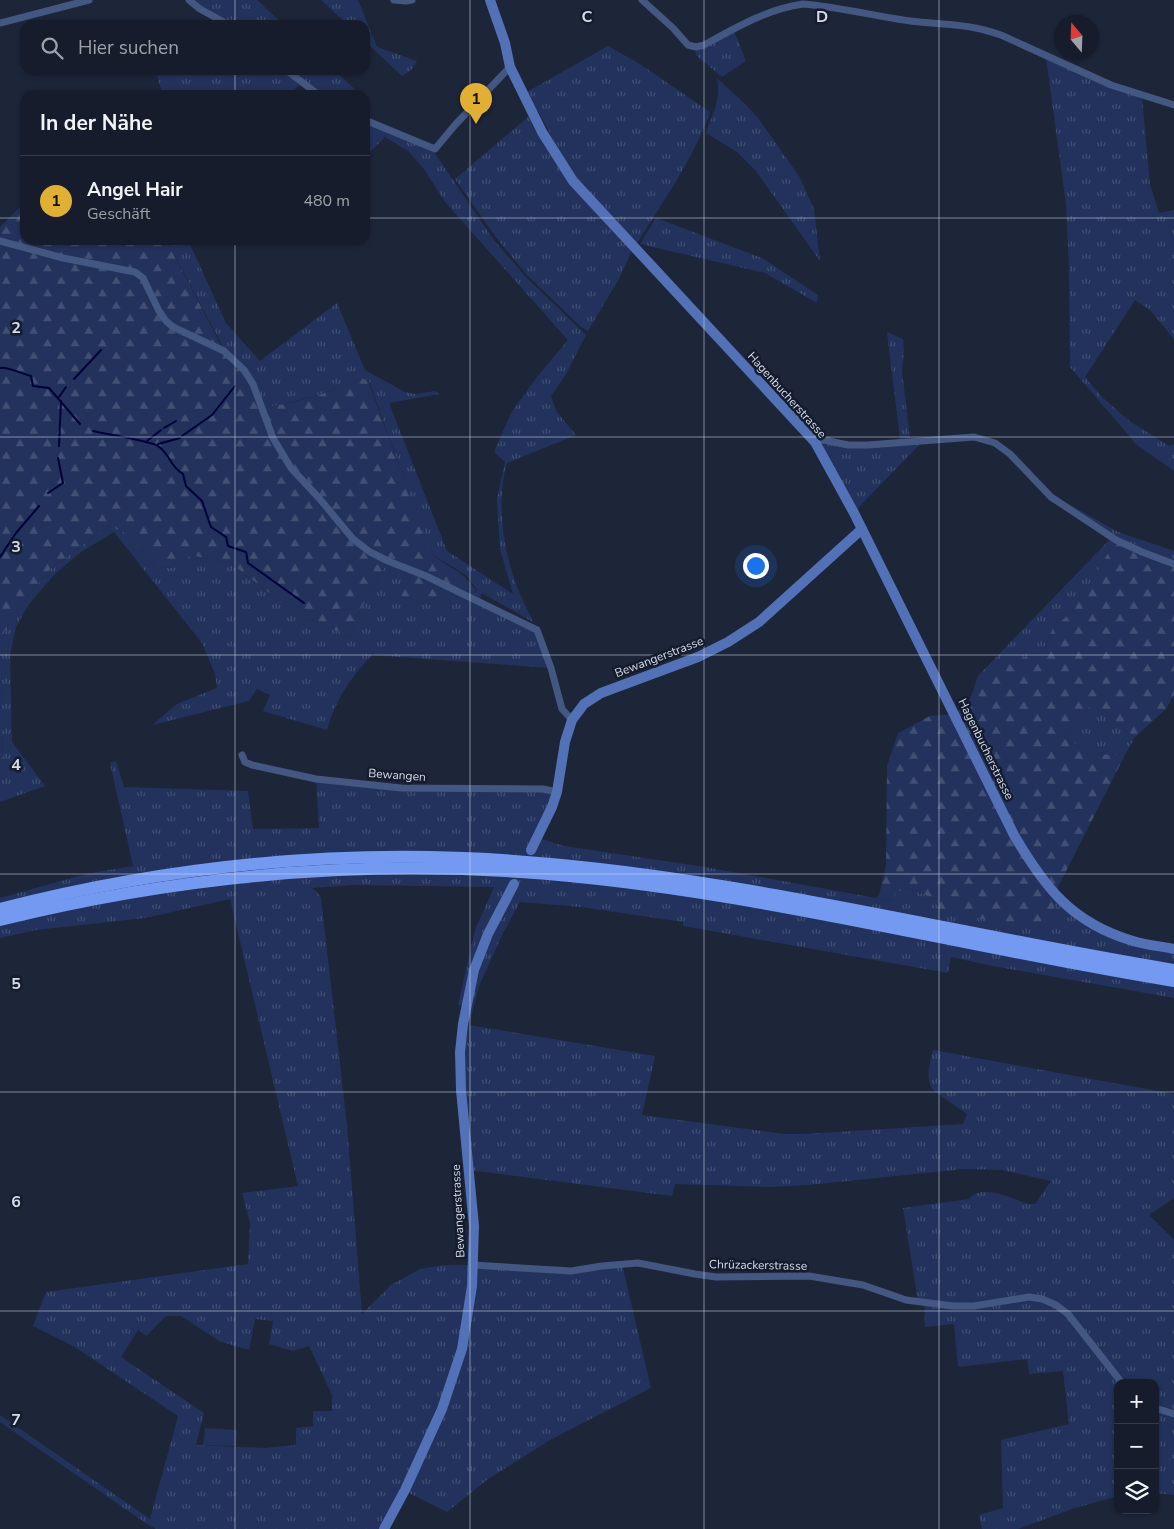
<!DOCTYPE html>
<html lang="de">
<meta charset="utf-8">
<style>
:root{--surface:#161c2b;--page:#1f2533;--text:#f1f3f6;--muted:#9ea1a9;--line:#353a47;--accent:#e1af34}
body{margin:0;font-family:"Nunito Sans",sans-serif;background:var(--page);color:var(--text)}
.controls{position:absolute;right:15px;bottom:15px;display:grid;overflow:hidden;border-radius:10px;box-shadow:0 1px 4px #0004}
.controls button{width:45px;height:45px;display:grid;place-items:center;padding:0;border:0;border-bottom:1px solid var(--line);background:var(--surface);color:var(--text);font:25px sans-serif}
.compass{position:absolute;left:1054px;top:15px;width:45px;height:45px;border-radius:50%;background:var(--surface);box-shadow:0 1px 4px #0004;rotate:341deg}
.you{position:absolute;left:755px;top:565px;width:18px;height:18px;margin:-12px;border:4px solid #fff;border-radius:50%;background:#1a73e8;box-shadow:0 0 0 8px #1a73e833}
.badge{display:grid;place-items:center;width:32px;height:32px;border-radius:50%;background:var(--accent);color:#111;font-size:16px;font-weight:700}
.pin{position:absolute;translate:-50% -41px;filter:drop-shadow(0 1px 2px #0008)}
.pin::after{content:'';position:absolute;top:26px;width:18px;height:15px;background:inherit;clip-path:polygon(0 0,100% 0,50% 100%)}
.list{margin:0;padding:0;list-style:none}
h2{display:flex;justify-content:space-between;align-items:center;height:65px;margin:0;padding:0 20px;font-size:21px}
h2 small{font-size:16px;font-weight:400;color:var(--muted)}
.list li{display:grid;grid-template-columns:32px 1fr auto;gap:15px;align-items:center;box-sizing:border-box;height:90px;padding:0 20px;border-top:1px solid var(--line)}
.list b{display:block;font-size:19px;white-space:nowrap}
.list p{margin:0;font-size:16px;white-space:nowrap;color:var(--muted)}
.list em{font-size:16px;font-style:normal;color:var(--muted)}
.icon{flex:none;width:28px;height:28px;fill:none;stroke:currentColor;stroke-width:2;stroke-linecap:round;stroke-linejoin:round}
.map{position:relative;flex:none;width:1174px;height:1529px;overflow:hidden}
.search{position:absolute;background:var(--surface);box-shadow:0 1px 4px #0004;left:20px;top:20px;width:350px;height:55px;display:flex;align-items:center;gap:12px;box-sizing:border-box;padding:0 18px;border-radius:15px;color:var(--muted);font-size:19px}
.panel{position:absolute;background:var(--surface);box-shadow:0 1px 4px #0004;left:20px;top:90px;width:350px;height:155px;border-radius:15px}
.map>svg:first-child{display:block}
.grass{fill:url(#grass-tufts);fill-rule:evenodd}
.forest{fill:url(#forest-firs)}
.pitch{fill:#22325c}
.lines{fill:none;stroke-linecap:round;stroke-linejoin:round}
.stream{stroke:#01013c;stroke-width:2}
.street{stroke:#445783;stroke-width:7}
.secondary{stroke:#5371b7;stroke-width:10}
.highway{stroke:#7499f1;stroke-width:12}
.grid{fill:none;stroke:#d5dbe8;stroke-width:1;stroke-opacity:0.55}
.labels{text-anchor:middle;stroke-width:5;stroke-linejoin:round;paint-order:stroke}
.street-label{font-size:12px;fill:#d5dbe8;stroke:#141c2e}
.grid-label{font-size:16px;text-anchor:middle;font-weight:bold;fill:#d5dbe8;stroke:#141c2e;stroke-width:5;stroke-linejoin:round;paint-order:stroke}
</style>
<div class="map">
<svg width="1174" height="1529" viewBox="0 0 1174 1529">
<defs>
<pattern id="grass-tufts" width="24" height="20" patternUnits="userSpaceOnUse" patternTransform="scale(1.25)"><rect width="24" height="20" fill="#22325c"/><path d="M3 7l-1-3M5 7V3M7 7l1-3M15 17l-1-3M17 17v-4M19 17l1-3" fill="none" stroke="#414f73"/></pattern>
<pattern id="forest-firs" width="22" height="20" patternUnits="userSpaceOnUse" patternTransform="scale(1.25)"><rect width="22" height="20" fill="#22325c"/><path d="M5 1l3.5 6h-7zM16 11l3.5 6h-7z" fill="#414f73"/></pattern>
</defs>
<rect width="100%" height="100%" fill="#1d2539"/>
<g class="grass">
<path d="M194,0H257L284,25H232L200,6Z"/>
<path d="M321,0H358L377,47L417,61L411,70L402,76L365,41V25H348Z"/>
<path d="M734,31L746,61L722,77L698,57L695,51Z"/>
<path d="M608,46L640,64L710,112C693,160 663,201 636,245L577,179L559,155L549,131L527,92Z"/>
<path d="M1046,58L1142,97L1150,184L1159,213L1174,210V339L1150,310L1135,300L1085,377L1101,396L1128,420L1169,446L1174,444V471L1137,445L1070,367L1069,269L1066,204Z"/>
<path d="M168,70H334L361,95H322L303,81L289,95H163L157,76Z"/>
<path d="M717,78L746,105L758,118L799,176L814,209L820,261L756,171L737,152L706,133C713,114 721,99 717,78Z"/>
<path d="M529,116L533,128L545,144L632,250L620,277L588,331L580,326L526,274L495,236L455,179Z"/>
<path d="M365,121L434,152L493,239L525,276L586,335L566,374L551,396L556,411L576,435L507,463C497,496 502,542 513,575C518,591 526,607 533,622L482,593L480,598L474,595L477,590L466,575L431,554L369,381L363,378L313,397L265,408L258,387L246,370L224,349L174,254L173,240H188L226,323L260,361L337,303L365,370L405,392L416,394L435,391L439,394L389,403L447,551L513,594L500,549L497,499L505,462L494,452L511,413L537,377L568,340L445,202L424,169L408,151L385,137L365,157Z"/>
<path d="M656,218L762,258L818,295L817,303L765,273L640,244Z"/>
<path d="M887,332L903,339L904,351L902,371L910,438L900,439Z"/>
<path d="M922,442L856,510L822,447L824,443Z"/>
<path d="M1062,500L1118,532L1174,551V564L1117,537Z"/>
<path d="M109,526L126,533L161,568L177,567L191,555L232,564L306,621L314,620L350,637L354,628L351,626L387,563L413,573L401,596L420,602L453,594L454,592L537,630L551,668L372,655C351,677 335,700 327,730L263,711L270,695L257,689L249,701L152,725L177,704L217,688L215,674L202,643L114,532L81,552L55,574L29,604L16,627L10,655L12,742L45,786L0,802V766L3,765L1,668L4,632L20,606L51,568Z"/>
<path d="M1112,537L1116,540L1074,610L1053,628L1043,650L978,676Z"/>
<path d="M1091,705L1135,737L1125,755L1089,754L1064,736Z"/>
<path d="M116,761L124,787L248,791L253,829L319,828L316,779L401,788L557,792L538,838L564,846L705,867L892,901L895,892L910,888L934,899L1054,895L1089,922L1174,949V998L993,966L951,957L948,973L683,926V922L581,907L520,902L503,933L479,986L469,1025L655,1056L642,1115L784,1134H804L963,1124L967,1114L934,1091C924,1079 930,1064 933,1050L1174,1094V1198L1149,1215L1174,1240V1495L1155,1493V1383H1118V1496L1075,1508L1018,1529H982L979,1515L1003,1508L1001,1440L1069,1424L1063,1371L1029,1374L1027,1359L958,1367L954,1324L925,1327L924,1303L918,1302L903,1208L969,1199C982,1183 1013,1199 1028,1204H1035L1051,1181L1001,1170L964,1169L808,1185L769,1187L675,1184L672,1196L468,1170L461,1090L465,1006L458,1005L475,930L494,887L353,885L312,888L316,891L321,898L347,1125L362,1314L391,1285L420,1269L444,1265H473L571,1271L622,1264L651,1388L550,1440L488,1479L447,1512L405,1491L384,1529H156L147,1524L0,1422V1415L150,1519L178,1416L75,1347L33,1326L46,1292L248,1264L250,1223L242,1193L298,1186L230,899L145,918L36,930L0,938V898L86,874L133,866L110,763ZM166,1316H181L219,1341L249,1350L255,1319L273,1321L269,1344L293,1351L309,1346L332,1395V1411H313V1426L296,1428V1445L264,1448L196,1445L204,1413L121,1357L138,1330L146,1336Z"/>
</g>
<g class="forest">
<path d="M22,205L25,206V240H173L174,255L224,351L244,370L262,409L314,397L362,378L368,381L432,555L464,576L476,590L473,595L457,587L453,594L420,602L401,596L414,571L388,561L351,626L354,628L350,637L314,620L306,621L232,564L191,555L177,567L161,568L126,533L109,526L51,568L20,606L4,632L1,668L3,765L0,766V227Z"/>
<path d="M1116,540L1174,564V695L1166,709L1135,737L1091,705L1064,736L1089,754L1125,755L1054,895V914L1034,928L939,911L934,899L910,888L895,892L893,901L876,898L879,895L886,866L887,766L898,733L930,716L955,714L969,702L978,676L1043,650L1053,628L1074,610Z"/>
</g>
<path class="pitch" d="M205,1428L237,1430L236,1446L203,1445Z"/>
<g class="lines">
<g class="stream">
<path d="M0,368C7,366 22,374 31,376L33,386L49,388L80,424"/>
<path d="M74,379L101,350"/>
<path d="M59,397L66,387"/>
<path d="M164,428L176,421"/>
<path d="M93,431C105,434 151,441 158,446C170,454 170,467 183,474L186,486L202,501L211,527L226,537L228,546L246,552L248,563L304,603"/>
<path d="M182,436L212,415L235,386"/>
<path d="M147,441L161,430"/>
<path d="M158,444L180,438"/>
<path d="M59,446L61,401"/>
<path d="M48,493L63,483L58,458"/>
<path d="M0,557L16,533L39,506"/>
</g>
<g class="street">
<path d="M189,0L200,9L229,25"/>
<path d="M394,0L406,1L412,0"/>
<path d="M642,0L673,28L688,45L696,47L704,45C735,28 767,9 803,4C839,7 874,16 910,21C943,25 968,23 1001,35L1111,85L1174,105"/>
<path d="M0,23L89,0"/>
<path d="M286,70L319,95"/>
<path d="M365,120L435,149L455,125L510,67"/>
<path d="M0,241L63,258L135,272L143,278L159,311L166,321L173,327L224,351L244,370L253,384L273,438L291,468L319,498L353,539L370,552L388,561L426,576L537,630L551,668L562,709L572,720"/>
<path d="M815,442L824,440L848,445H868L974,437L995,443L1010,454L1051,497L1116,540L1142,552L1174,564"/>
<path d="M242,755L245,762L252,765L316,779L401,788L543,789L557,792"/>
<path d="M473,1265L571,1271L602,1266L638,1263L695,1274L716,1277L809,1276L863,1285L906,1300L953,1306H974L1029,1297L1042,1299L1056,1305L1068,1314L1122,1383"/>
<path d="M1155,1408L1174,1414"/>
</g>
<g class="secondary">
<path d="M490,0L505,43L510,67L542,132L573,181L815,442L854,513L1014,835C1045,888 1072,923 1133,941C1146,945 1160,946 1174,949"/>
<path d="M531,850L552,807L557,792L565,742L572,720L584,704L601,693L698,657L728,642L759,622L862,529"/>
<path d="M384,1529L405,1490L442,1409L462,1349L472,1286L474,1226L461,1090L460,1052L463,1024L474,970L488,934L514,884"/>
</g>
<g class="highway">
<path d="M0,909C179,863 366,846 551,864C761,883 966,936 1174,970"/>
<path d="M0,920C171,878 345,860 521,872C741,887 956,946 1174,981"/>
</g>
</g>
<path class="grid" d="M235,0V25M470,0V1529M704,0V1529M939,0V1529M235,70V95M0,218H25M365,218H1174M235,240V1529M0,437H1174M0,655H1174M0,874H1174M0,1092H1174M0,1311H1174"/>
<g class="labels">
<g class="street-label">
<text transform="translate(787 395) rotate(48)" y="4">Hagenbucherstrasse</text>
<text transform="translate(659 657) rotate(-21)" y="4">Bewangerstrasse</text>
<text transform="translate(986 749) rotate(64)" y="4">Hagenbucherstrasse</text>
<text transform="translate(397 775) rotate(4)" y="4">Bewangen</text>
<text transform="translate(458 1211) rotate(-93)" y="4">Bewangerstrasse</text>
<text transform="translate(758 1265) rotate(1)" y="4">Chrüzackerstrasse</text>
</g>
</g>
<g class="grid-label">
<text x="587" y="22">C</text>
<text x="822" y="22">D</text>
<text x="16" y="333">2</text>
<text x="16" y="552">3</text>
<text x="16" y="770">4</text>
<text x="16" y="989">5</text>
<text x="16" y="1207">6</text>
<text x="16" y="1425">7</text>
</g>
</svg>
<div class="controls">
<button>+</button>
<button>−</button>
<button><svg class="icon" aria-label="layers" viewBox="0 0 24 24"><path d="M12 4l9 5-9 5-9-5zM3 14l9 5 9-5"/></svg></button>
</div>
<svg class="compass" viewBox="-18 -18 36 36"><path d="M0-13l5 13h-10z" fill="#e53935"/><path d="M0 13l5-13h-10z" fill="#9ea1a9"/></svg>
<div class="you"></div>
<div class="pin badge" style="left:476px;top:124px">1</div>
<div class="search"><svg class="icon" aria-label="search" viewBox="0 0 24 24"><circle cx="10" cy="10" r="6"/><path d="M15 15l6 6"/></svg>Hier suchen</div>
<section class="panel">
<h2>In der Nähe<small></small></h2>
<ul class="list">
<li><span class="badge">1</span><div><b>Angel Hair</b><p>Geschäft</p></div><em>480 m</em></li>
</ul>
</section>
</div>
